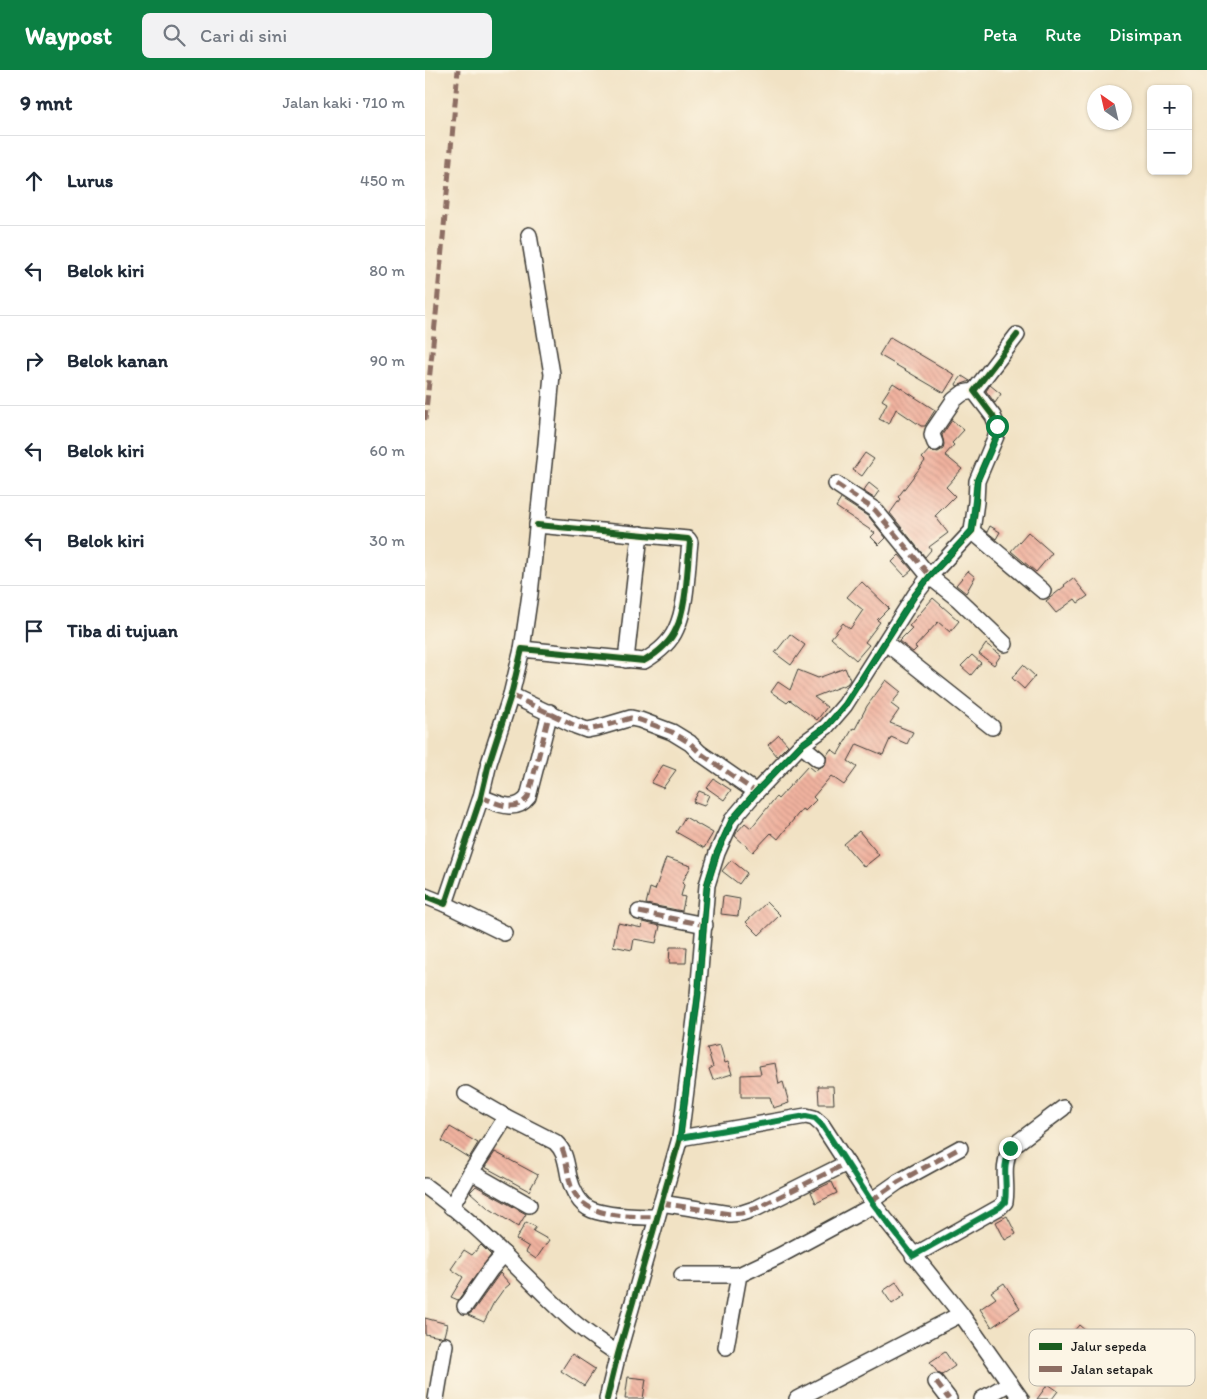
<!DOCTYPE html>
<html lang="id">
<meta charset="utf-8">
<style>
:root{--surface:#fff;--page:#f2f2f3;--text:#1f2937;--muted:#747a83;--line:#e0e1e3;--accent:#0b8043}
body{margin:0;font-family:Itim,sans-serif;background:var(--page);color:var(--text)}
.controls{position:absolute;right:15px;top:15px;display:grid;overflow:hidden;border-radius:8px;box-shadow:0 1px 4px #0004}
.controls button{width:45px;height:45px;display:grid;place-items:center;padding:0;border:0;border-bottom:1px solid var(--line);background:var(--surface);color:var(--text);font:25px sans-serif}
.compass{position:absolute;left:662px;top:15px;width:45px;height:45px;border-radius:50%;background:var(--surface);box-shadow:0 1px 4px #0004;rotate:326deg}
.stop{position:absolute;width:15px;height:15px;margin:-11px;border:4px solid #0b8043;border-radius:50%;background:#fff}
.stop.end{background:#0b8043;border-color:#fff;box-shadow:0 1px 5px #0008}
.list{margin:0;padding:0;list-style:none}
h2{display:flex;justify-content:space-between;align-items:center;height:65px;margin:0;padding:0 20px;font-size:21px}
h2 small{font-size:16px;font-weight:400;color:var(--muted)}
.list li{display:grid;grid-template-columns:32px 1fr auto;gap:15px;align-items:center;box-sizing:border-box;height:90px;padding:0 20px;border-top:1px solid var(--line)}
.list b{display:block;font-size:19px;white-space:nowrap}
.list em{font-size:16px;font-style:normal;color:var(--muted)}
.icon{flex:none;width:28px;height:28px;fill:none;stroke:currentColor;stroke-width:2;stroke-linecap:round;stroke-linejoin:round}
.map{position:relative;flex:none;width:782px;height:1329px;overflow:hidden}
header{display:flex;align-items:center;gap:30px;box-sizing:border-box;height:70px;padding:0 25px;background:var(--accent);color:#fff}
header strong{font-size:24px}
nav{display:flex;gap:28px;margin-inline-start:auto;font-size:18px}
.search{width:350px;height:45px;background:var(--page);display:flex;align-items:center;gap:12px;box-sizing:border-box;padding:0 18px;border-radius:8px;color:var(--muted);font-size:19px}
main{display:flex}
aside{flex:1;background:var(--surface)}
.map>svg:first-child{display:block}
.building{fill:url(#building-back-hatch)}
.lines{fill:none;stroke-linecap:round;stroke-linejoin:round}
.minor-casing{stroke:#3c3a35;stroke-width:18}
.minor{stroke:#fff;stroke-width:15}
.quiet{stroke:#8d6e63;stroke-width:5;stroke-dasharray:10 5;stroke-linecap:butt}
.cycleway-casing{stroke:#fcf5e5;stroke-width:9}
.cycleway{stroke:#1b5e20;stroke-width:6}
.route{stroke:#0b8043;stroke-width:6}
.key{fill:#fcf5e5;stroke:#b9b4a9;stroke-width:1}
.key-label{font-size:14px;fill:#1c1c1c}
</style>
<header>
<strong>Waypost</strong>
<div class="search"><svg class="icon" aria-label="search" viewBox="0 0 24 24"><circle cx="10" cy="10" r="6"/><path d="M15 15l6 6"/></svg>Cari di sini</div>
<nav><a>Peta</a><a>Rute</a><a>Disimpan</a></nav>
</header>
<main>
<aside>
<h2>9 mnt<small>Jalan kaki · 710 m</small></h2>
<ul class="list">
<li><svg class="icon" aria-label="ahead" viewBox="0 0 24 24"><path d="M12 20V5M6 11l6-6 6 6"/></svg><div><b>Lurus</b></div><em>450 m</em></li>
<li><svg class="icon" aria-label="left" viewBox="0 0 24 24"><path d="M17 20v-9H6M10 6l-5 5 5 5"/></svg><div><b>Belok kiri</b></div><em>80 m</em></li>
<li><svg class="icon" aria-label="right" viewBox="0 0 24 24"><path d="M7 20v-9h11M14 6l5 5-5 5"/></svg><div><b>Belok kanan</b></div><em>90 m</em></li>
<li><svg class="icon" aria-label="left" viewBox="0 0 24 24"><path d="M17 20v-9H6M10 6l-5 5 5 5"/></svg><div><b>Belok kiri</b></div><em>60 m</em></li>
<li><svg class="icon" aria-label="left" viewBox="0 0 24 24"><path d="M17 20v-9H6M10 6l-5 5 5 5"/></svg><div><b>Belok kiri</b></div><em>30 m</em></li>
<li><svg class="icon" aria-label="arrive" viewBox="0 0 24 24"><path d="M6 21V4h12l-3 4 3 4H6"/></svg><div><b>Tiba di tujuan</b></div></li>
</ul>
</aside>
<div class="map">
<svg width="782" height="1329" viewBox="0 0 782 1329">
<defs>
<pattern id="building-back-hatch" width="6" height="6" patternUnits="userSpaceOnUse" patternTransform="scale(1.25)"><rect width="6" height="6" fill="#f0b29f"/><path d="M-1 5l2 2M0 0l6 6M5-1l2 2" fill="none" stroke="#cd9888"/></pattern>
</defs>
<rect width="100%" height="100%" fill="#fcf5e5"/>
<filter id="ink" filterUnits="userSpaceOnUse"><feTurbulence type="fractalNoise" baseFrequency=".02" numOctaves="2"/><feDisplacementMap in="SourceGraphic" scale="10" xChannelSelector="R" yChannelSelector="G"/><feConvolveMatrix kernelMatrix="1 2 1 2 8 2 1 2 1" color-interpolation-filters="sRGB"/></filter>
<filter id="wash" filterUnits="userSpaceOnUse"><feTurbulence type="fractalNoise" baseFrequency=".0096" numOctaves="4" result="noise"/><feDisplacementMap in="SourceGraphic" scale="20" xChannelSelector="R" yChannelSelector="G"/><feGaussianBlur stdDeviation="1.12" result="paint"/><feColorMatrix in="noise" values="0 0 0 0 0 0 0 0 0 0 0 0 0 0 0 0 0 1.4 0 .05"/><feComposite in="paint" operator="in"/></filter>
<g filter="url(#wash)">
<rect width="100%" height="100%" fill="#f1e2c4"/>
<g id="blocks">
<g class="building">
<path d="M465,267L530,305L519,323L454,285Z"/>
<path d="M537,306L545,311L532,316L531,314Z"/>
<path d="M468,313L510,340L500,356H496L471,339L464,354L454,349L462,333L457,330Z"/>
<path d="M565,315L576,324L570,333L561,321Z"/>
<path d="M527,350L539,360L527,373L529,375L520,385L537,399L521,417L530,426L510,446L523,463L504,477L506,480L500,487L465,443L475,429L473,427L500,391L497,388L504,380L513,382L518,379L519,374L517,365Z"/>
<path d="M440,383L449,389L437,406L428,400Z"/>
<path d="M444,413L454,421L449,428L438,421Z"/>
<path d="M416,429L444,447L461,468L454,475L446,467L450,463L411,437Z"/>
<path d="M565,456L575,462L571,469L562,462Z"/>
<path d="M603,462L627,483L611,502L586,481Z"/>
<path d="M474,485L487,500L480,506L467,492Z"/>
<path d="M543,501L550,507L541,523L531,515Z"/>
<path d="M648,508L663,526L653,533L650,529L631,543L621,531L640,516L639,515Z"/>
<path d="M436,511L464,538L452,550L455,552L440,572L444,575L431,590L406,568L418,553L425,559L438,540L422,527Z"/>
<path d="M508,528L534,551L525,562L513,552L490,577L492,578L488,582L474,571L487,558L484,556Z"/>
<path d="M365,564L380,575L366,595L350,583Z"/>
<path d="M561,574L576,585L569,595L554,584Z"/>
<path d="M547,585L556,593L546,605L536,596Z"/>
<path d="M598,595L610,606L599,619L587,608Z"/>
<path d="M420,598L425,610L422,614L389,627L402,637L392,650L365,630L362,633L346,622L353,612L365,620L373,600L393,608Z"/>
<path d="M461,610L476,622L466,634L474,640L465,653L488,662L482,674L466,667L458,685L432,674L423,691L432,697L419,715L406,706L388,727L391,730L380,741L377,739L353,769L346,763L328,782L310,766L312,762L320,753L326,758L351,727L353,729L383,696L390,702L393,698L400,695L402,685L406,679L413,684L428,658L430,659L442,636Z"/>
<path d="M354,665L363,675L352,686L343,675Z"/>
<path d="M238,695L251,700L238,718L226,713Z"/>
<path d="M289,709L306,720L299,730L282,718Z"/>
<path d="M274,721L284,725L279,736L268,732Z"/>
<path d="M260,747L288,763L279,778L251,762Z"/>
<path d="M434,761L454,785L439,797L419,774Z"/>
<path d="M241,788L266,796L257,813L259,815L256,826L260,827L257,841L221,834L225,818L230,820Z"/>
<path d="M306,790L322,803L314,814L297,801Z"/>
<path d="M298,826L315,829L313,846L296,844Z"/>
<path d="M342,832L355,845L334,865L321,852Z"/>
<path d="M218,852L235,856L231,873L209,869L207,880L188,876L193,853L217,858Z"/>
<path d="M245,877H262L261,893H244Z"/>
<path d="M295,975L300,993L303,992L307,1004L288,1010L284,999L288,997L282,978Z"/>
<path d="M350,993L354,1014L358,1012L364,1033L348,1038L345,1027H316V1005L336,1004L334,996Z"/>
<path d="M393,1016H408L409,1034H394Z"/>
<path d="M25,1057L53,1073L44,1088L17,1071Z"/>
<path d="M70,1082L113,1105L104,1121L60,1097Z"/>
<path d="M407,1112L412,1123L391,1133L386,1122Z"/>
<path d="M51,1116L101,1144L93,1157L62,1137L45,1122Z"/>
<path d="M582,1146L591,1164L580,1170L571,1152Z"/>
<path d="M101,1152L111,1157L108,1161L124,1170L111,1189L101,1182L104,1177L91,1169Z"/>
<path d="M56,1175L66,1185L33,1230L26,1227L38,1207L26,1199L39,1180L47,1185Z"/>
<path d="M75,1203L85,1214L78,1220L68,1234L59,1252L43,1245L48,1241Z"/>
<path d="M471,1212L480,1225L467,1234L458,1221Z"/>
<path d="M579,1213L595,1238L567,1257L555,1239L571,1228L566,1222Z"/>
<path d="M0,1248L22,1254L19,1266L15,1267L0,1264Z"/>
<path d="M654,1255L676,1274L665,1287L643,1268Z"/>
<path d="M520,1282L530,1296L517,1305L513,1303L505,1292Z"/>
<path d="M147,1284L170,1299L159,1316L136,1301Z"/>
<path d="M203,1307L221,1309L218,1329H200Z"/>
<path d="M623,1314L633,1321L627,1329H612Z"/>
</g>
</g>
</g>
<g filter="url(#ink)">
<use href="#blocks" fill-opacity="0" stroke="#3c3a35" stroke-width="1"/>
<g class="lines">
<defs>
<g id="minor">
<path d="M510,373L507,365L508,361L529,330L538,323L549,321"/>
<path d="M411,414L450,440L504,506L533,529L580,574"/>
<path d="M547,461L618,521"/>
<path d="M461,573L567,657"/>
<path d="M97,579L105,524L121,374L127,304L104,165"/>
<path d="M201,590L215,464"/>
<path d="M86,625L151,656L162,660L172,658L206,648L215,650L247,662L265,673L275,683L331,722"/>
<path d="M376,675L393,689"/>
<path d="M56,727C72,733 90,744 103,727L125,642"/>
<path d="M0,826L20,834L22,828L56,727L64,693L86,625L97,579L219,591C231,584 245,573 251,559C262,537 262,497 265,472L263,469L112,455"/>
<path d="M20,834L79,863"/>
<path d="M214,842L280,855"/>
<path d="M81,1047L130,1072C141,1082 141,1093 144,1107C147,1119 154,1135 167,1140C183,1146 215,1147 232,1147"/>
<path d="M255,1068L381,1046L389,1048L397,1055L449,1135L536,1244L596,1329"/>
<path d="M46,1102L104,1135"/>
<path d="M0,1116C52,1153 95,1202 141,1245C156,1260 176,1272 193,1284"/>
<path d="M446,1131L473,1112L535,1078"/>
<path d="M236,1133L305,1144L317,1143L332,1138L422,1093"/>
<path d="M26,1137L46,1102L81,1047L41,1024"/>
<path d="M488,1186L575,1137L580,1132C583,1112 576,1100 585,1078L638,1038"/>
<path d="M257,1205H314"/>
<path d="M40,1236L66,1199L79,1184"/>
<path d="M301,1277L314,1205L354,1186L449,1135"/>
<path d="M511,1312L524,1329"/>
<path d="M11,1329L20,1275"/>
<path d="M182,1329L193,1284L255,1068L273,925L282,815L292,783L307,750L331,722L376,675L401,657L420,635L490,525L505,506L547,461L551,432L552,411L571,366L572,356L568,346L549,321L592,265"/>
<path d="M372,1329L536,1244"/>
<path d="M557,1329L585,1313"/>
</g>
</defs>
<use href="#minor" class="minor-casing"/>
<use href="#minor" class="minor"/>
<g class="quiet">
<path d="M0,350L12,235L33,0"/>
<path d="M411,414L450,440L505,506"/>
<path d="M86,625L151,656L162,660L172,658L206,648L215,650L247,662L265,673L275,683L331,722"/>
<path d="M56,727C72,733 90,744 103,727L125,642"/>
<path d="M214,842L280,855"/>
<path d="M137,1078C142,1090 142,1104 146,1116C158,1149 203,1146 232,1147"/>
<path d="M446,1131L473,1112L535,1078"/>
<path d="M236,1133L305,1144L317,1143L332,1138L422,1093"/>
<path d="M511,1312L524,1329"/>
</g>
<defs>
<g id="cycleway">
<path d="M0,826L20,834L22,828L56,727L64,693L86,625L97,579L219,591C231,584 245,573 251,559C262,537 262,497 265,472L263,469L112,455"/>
<path d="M182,1329L193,1284L255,1068L273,925L282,815L292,783L307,750L331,722L376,675L401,657L420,635L490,525L505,506L547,461L551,432L552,411L571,366L572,356L568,346L549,321L592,265"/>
</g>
</defs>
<use href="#cycleway" class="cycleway-casing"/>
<use href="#cycleway" class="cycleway"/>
</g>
</g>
<g class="lines" filter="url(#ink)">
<path class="route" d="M572,356V366L552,411L547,460L505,506L490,525L420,635L401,657L376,675L331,722L307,750L292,783L282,815L273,925L255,1068L381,1046L390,1048L397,1055L446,1131L488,1186L575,1137L580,1132C583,1112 576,1099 585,1078"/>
</g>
<rect x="604" y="1259" width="166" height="57" rx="8" class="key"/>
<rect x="614" y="1273" width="23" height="7" fill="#1b5e20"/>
<rect x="614" y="1296" width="23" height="6" fill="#8d6e63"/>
<g class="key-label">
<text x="646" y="1281">Jalur sepeda</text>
<text x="646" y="1304">Jalan setapak</text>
</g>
</svg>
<div class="controls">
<button>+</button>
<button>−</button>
</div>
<svg class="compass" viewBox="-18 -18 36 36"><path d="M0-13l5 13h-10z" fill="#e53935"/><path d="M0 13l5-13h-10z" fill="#747a83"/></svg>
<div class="stop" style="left:572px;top:356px"></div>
<div class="stop end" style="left:585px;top:1078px"></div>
</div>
</main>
